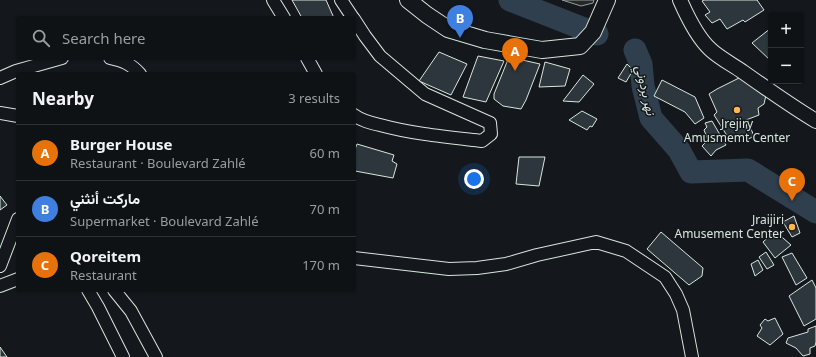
<!DOCTYPE html>
<meta charset="utf-8">
<style>
:root{--surface:#0f1215;--page:#181b1e;--text:#f1f3f6;--muted:#9b9ea0;--line:#2f3234;--accent:#ffb74d}
body{margin:0;font-family:"Noto Sans",Vazirmatn,sans-serif;background:var(--page);color:var(--text)}
.controls{position:absolute;right:12px;top:12px;display:grid;overflow:hidden;border-radius:4px;box-shadow:0 1px 3px #0004}
.controls button{width:36px;height:36px;display:grid;place-items:center;padding:0;border:0;border-bottom:1px solid var(--line);background:var(--surface);color:var(--text);font:20px sans-serif}
.you{position:absolute;left:474px;top:179px;width:14px;height:14px;margin:-10px;border:3px solid #fff;border-radius:50%;background:#1a73e8;box-shadow:0 0 0 6px #1a73e833}
.badge{display:grid;place-items:center;width:26px;height:26px;border-radius:50%;background:var(--accent);color:#fff;font-size:13px;font-weight:700}
.pin{position:absolute;translate:-50% -33px;filter:drop-shadow(0 1px 2px #0008)}
.pin::after{content:'';position:absolute;top:21px;width:14px;height:12px;background:inherit;clip-path:polygon(0 0,100% 0,50% 100%)}
.list{margin:0;padding:0;list-style:none}
h2{display:flex;justify-content:space-between;align-items:center;height:52px;margin:0;padding:0 16px;font-size:17px}
h2 small{font-size:13px;font-weight:400;color:var(--muted)}
.list li{display:grid;grid-template-columns:26px 1fr auto;gap:12px;align-items:center;box-sizing:border-box;height:56px;padding:0 16px;border-top:1px solid var(--line)}
.list b{display:block;font-size:15px;white-space:nowrap}
.list p{margin:0;font-size:13px;white-space:nowrap;color:var(--muted)}
.list em{font-size:13px;font-style:normal;color:var(--muted)}
.icon{flex:none;width:22px;height:22px;fill:none;stroke:currentColor;stroke-width:2;stroke-linecap:round;stroke-linejoin:round}
.map{position:relative;flex:none;width:816px;height:357px;overflow:hidden}
.search{position:absolute;background:var(--surface);box-shadow:0 1px 3px #0004;left:16px;top:16px;width:340px;height:44px;display:flex;align-items:center;gap:10px;box-sizing:border-box;padding:0 14px;border-radius:4px;color:var(--muted);font-size:15px}
.panel{position:absolute;background:var(--surface);box-shadow:0 1px 3px #0004;left:16px;top:72px;width:340px;height:220px;border-radius:4px}
.map>svg:first-child{display:block}
.parking{fill:#24282b;stroke:#939e99}
.lines{fill:none;stroke-linecap:round;stroke-linejoin:round}
.river{stroke:#2f3f4d;stroke-width:23}
.building{fill:#2c363c;stroke:#d8e6dc}
.minor-casing{stroke:#d8e6dc;stroke-width:14}
.tertiary-casing{stroke:#d8e6dc;stroke-width:16}
.secondary-casing{stroke:#d8e6dc;stroke-width:18}
.minor{stroke:#14181c;stroke-width:12}
.tertiary{stroke:#14181c;stroke-width:14}
.secondary{stroke:#14181c;stroke-width:16}
.poi-dot{fill:#ffb74d;stroke:#14181c;stroke-width:1.5}
.labels{text-anchor:middle;stroke-width:3;stroke-linejoin:round;paint-order:stroke}
.poi-label{font-size:12px;fill:#d8e6dc;stroke:#14181c}
.water-label{font-size:13px;font-style:italic;fill:#d8e6dc;stroke:#14181c}
</style>
<div class="map">
<svg width="816" height="357" viewBox="0 0 816 357">
<rect width="100%" height="100%" fill="#14181c"/>
<path class="parking" d="M562,0H594L593,3L581,6Z"/>
<g class="lines">
<g class="river">
<path d="M510,0L597,34"/>
<path d="M635,50L641,64L643,86L651,118L679,150L691,172L748,170L816,212"/>
</g>
</g>
<g class="building">
<path d="M292,0H326L334,18H302Z"/>
<path d="M704,0H757L764,10L745,22L743,20L727,29L720,19L712,23L705,15L710,12L702,1Z"/>
<path d="M771,28V61L752,43Z"/>
<path d="M439,52L467,64L451,95L419,81Z"/>
<path d="M478,56L504,61L486,102L463,97Z"/>
<path d="M509,57L540,64L526,100L521,109L503,106L494,99V94Z"/>
<path d="M545,62L570,69L565,86L539,87Z"/>
<path d="M627,64L633,70L626,82L618,78Z"/>
<path d="M583,75L594,84L579,102L563,101Z"/>
<path d="M741,77L766,95L764,104L758,108L759,115L746,120L747,130L751,129L754,136L743,142L738,139L731,142L714,115L717,112L709,94L717,89Z"/>
<path d="M662,80L695,97L704,118L695,124L685,112L654,96Z"/>
<path d="M582,111L597,119L592,127L590,126L587,130L569,120Z"/>
<path d="M712,121L726,145L716,150L711,156L702,146L708,140L704,130L707,127L705,123Z"/>
<path d="M357,144L394,155L392,161L397,164L393,178L355,171L354,170V152Z"/>
<path d="M519,157H545L539,186L516,184Z"/>
<path d="M0,196L7,205L0,210Z"/>
<path d="M794,216L800,233L792,237L783,222Z"/>
<path d="M775,231L791,245L775,258L763,242Z"/>
<path d="M661,232L703,268L702,276L689,285L647,249Z"/>
<path d="M766,252L774,265L767,269L759,257Z"/>
<path d="M792,253L807,278L796,285L782,257Z"/>
<path d="M758,260L763,270L755,276L751,264Z"/>
<path d="M812,280L816,288V319L804,326L789,296Z"/>
<path d="M775,318L783,334L770,345L757,336L762,328L760,325L765,319L768,321Z"/>
<path d="M816,326V342L815,346L810,348V354L803,356L796,348L786,343L788,338L808,332V329Z"/>
<path d="M0,347L7,357H0Z"/>
</g>
<g class="lines">
<defs>
<g id="minor">
<path d="M273,0L284,18"/>
<path d="M341,0L353,18"/>
<path d="M354,19L365,36L380,56L425,94L490,123L491,134L482,141C447,137 413,134 380,125C371,123 362,121 354,115"/>
<path d="M110,58C123,61 130,63 140,74"/>
<path d="M307,58L316,74"/>
<path d="M0,78L16,71L62,58"/>
<path d="M0,113L18,116"/>
<path d="M354,258L449,269L477,268L506,264L537,255L596,242L626,251L665,277L676,294L683,310L692,357"/>
<path d="M0,266L18,219"/>
<path d="M0,286L18,279"/>
<path d="M88,290L98,307L123,357"/>
<path d="M114,290L131,311L156,357"/>
</g>
<path id="tertiary" d="M680,0C687,16 697,37 710,49C718,57 733,65 743,72C767,89 791,106 816,121"/>
<path id="secondary" d="M408,0L427,15L448,29L485,40L542,50L580,46L593,32L607,0"/>
</defs>
<use href="#minor" class="minor-casing"/>
<use href="#tertiary" class="tertiary-casing"/>
<use href="#secondary" class="secondary-casing"/>
<use href="#minor" class="minor"/>
<use href="#tertiary" class="tertiary"/>
<use href="#secondary" class="secondary"/>
</g>
<g class="poi-dot">
<circle cx="737" cy="110" r="4"/>
<circle cx="792" cy="227" r="4"/>
</g>
<g class="labels">
<g class="poi-label">
<text x="737" y="128">Jrejiry<tspan x="737" dy="14">Amusmemt Center</tspan></text>
<text x="784" y="224" text-anchor="end">Jraijiri<tspan x="784" dy="14">Amusement Center</tspan></text>
</g>
<g class="water-label">
<text transform="translate(646 90) rotate(77)" y="5">نهر بردوني</text>
</g>
</g>
</svg>
<div class="controls">
<button>+</button>
<button>−</button>
</div>
<div class="you"></div>
<div class="pin badge" style="left:515px;top:71px;background:#e8710a">A</div>
<div class="pin badge" style="left:460px;top:38px;background:#3f7fe0">B</div>
<div class="pin badge" style="left:792px;top:201px;background:#e8710a">C</div>
<div class="search"><svg class="icon" aria-label="search" viewBox="0 0 24 24"><circle cx="10" cy="10" r="6"/><path d="M15 15l6 6"/></svg>Search here</div>
<section class="panel">
<h2>Nearby<small>3 results</small></h2>
<ul class="list">
<li><span class="badge" style="background:#e8710a">A</span><div><b>Burger House</b><p>Restaurant · Boulevard Zahlé</p></div><em>60 m</em></li>
<li><span class="badge" style="background:#3f7fe0">B</span><div><b>ماركت أنثني</b><p>Supermarket · Boulevard Zahlé</p></div><em>70 m</em></li>
<li><span class="badge" style="background:#e8710a">C</span><div><b>Qoreitem</b><p>Restaurant</p></div><em>170 m</em></li>
</ul>
</section>
</div>
